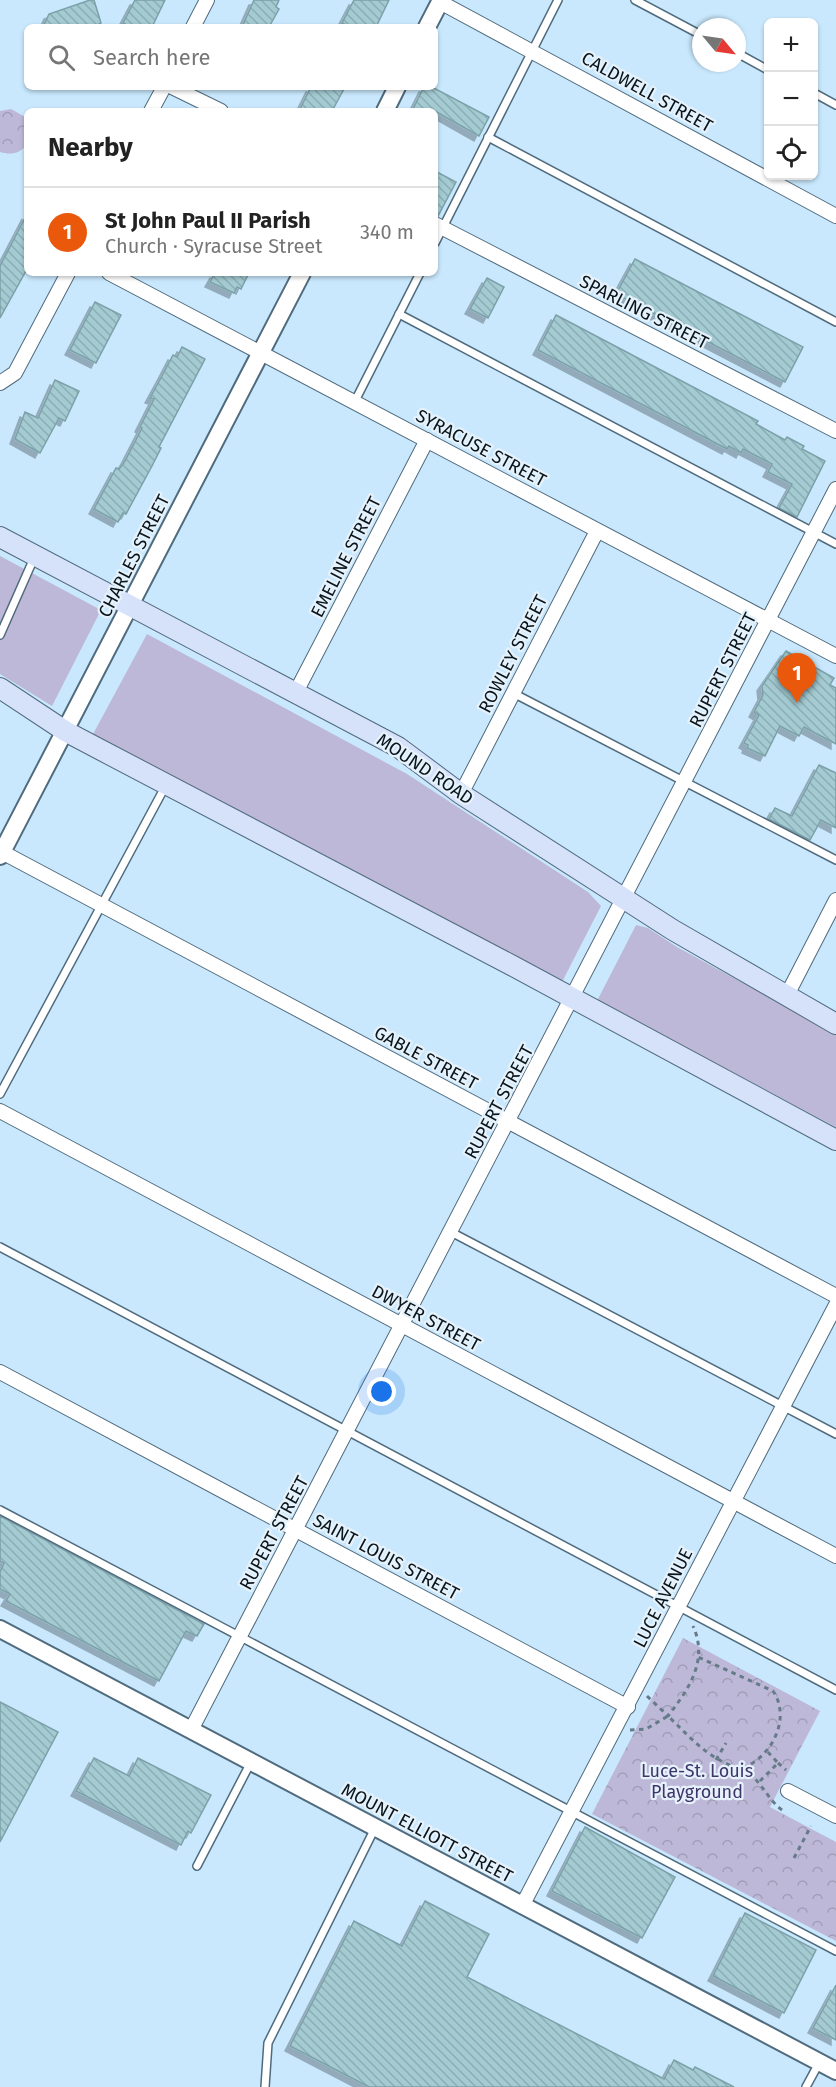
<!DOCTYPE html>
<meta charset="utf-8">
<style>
:root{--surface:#fff;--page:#f6f6f6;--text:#222;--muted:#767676;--line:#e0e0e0;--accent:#ea580c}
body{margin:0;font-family:"Fira Sans",sans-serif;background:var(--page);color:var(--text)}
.controls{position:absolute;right:18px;top:18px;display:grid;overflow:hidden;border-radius:9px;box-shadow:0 2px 4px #0004}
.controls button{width:54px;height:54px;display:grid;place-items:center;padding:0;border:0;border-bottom:2px solid var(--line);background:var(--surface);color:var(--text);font:30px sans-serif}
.compass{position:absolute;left:692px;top:18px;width:54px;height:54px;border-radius:50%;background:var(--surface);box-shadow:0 2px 4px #0004;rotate:119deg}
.you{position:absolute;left:382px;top:1392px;width:21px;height:21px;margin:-15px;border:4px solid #fff;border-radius:50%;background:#1a73e8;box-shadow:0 0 0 9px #1a73e833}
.badge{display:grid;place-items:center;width:39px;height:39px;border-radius:50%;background:var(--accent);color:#fff;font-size:20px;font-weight:700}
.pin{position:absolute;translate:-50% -50px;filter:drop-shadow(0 2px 3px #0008)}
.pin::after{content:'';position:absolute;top:32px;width:21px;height:18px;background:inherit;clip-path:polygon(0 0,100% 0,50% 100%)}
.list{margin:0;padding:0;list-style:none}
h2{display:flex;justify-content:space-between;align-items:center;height:78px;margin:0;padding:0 24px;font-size:26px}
h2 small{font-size:20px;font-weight:400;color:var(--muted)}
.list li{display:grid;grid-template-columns:39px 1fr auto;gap:18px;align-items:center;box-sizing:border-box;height:90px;padding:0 24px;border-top:2px solid var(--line)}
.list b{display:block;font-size:22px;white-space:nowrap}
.list p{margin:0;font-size:20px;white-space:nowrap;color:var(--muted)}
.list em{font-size:20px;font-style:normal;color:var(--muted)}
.icon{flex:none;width:33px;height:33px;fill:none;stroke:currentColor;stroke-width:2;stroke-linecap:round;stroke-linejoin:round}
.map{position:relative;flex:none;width:836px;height:2087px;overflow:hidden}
.search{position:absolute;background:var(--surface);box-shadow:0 2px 4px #0004;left:24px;top:24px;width:414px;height:66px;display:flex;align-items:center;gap:15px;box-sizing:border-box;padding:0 21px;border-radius:9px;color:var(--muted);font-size:22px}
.panel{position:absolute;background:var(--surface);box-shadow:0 2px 4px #0004;left:24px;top:108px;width:414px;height:168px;border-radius:9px}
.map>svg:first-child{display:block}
.grass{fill:#bdb8d7}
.park{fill:url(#park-crowns)}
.building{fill:url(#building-back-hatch);stroke:#7ba1a8;stroke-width:1.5;filter:url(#shadow)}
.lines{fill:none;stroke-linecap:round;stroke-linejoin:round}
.service-casing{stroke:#506b7d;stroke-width:10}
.minor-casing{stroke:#506b7d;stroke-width:16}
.tertiary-casing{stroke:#506b7d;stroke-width:20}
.secondary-casing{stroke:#506b7d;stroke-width:22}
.path{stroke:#667b89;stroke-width:3;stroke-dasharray:4.5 4.5;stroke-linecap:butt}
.service{stroke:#fff;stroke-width:7}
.minor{stroke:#fff;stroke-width:14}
.tertiary{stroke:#fff;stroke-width:16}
.secondary{stroke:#d6e1fa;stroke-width:20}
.labels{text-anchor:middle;stroke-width:4.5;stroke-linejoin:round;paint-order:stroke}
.street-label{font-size:18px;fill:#09141b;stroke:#e6f2fb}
.park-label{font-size:18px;fill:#41346a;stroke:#e6f2fb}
</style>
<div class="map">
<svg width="836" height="2087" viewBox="0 0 836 2087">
<defs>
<pattern id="park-crowns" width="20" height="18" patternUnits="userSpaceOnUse" patternTransform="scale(1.5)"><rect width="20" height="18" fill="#bdb8d7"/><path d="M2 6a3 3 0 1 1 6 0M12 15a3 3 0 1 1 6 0" fill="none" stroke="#a19db8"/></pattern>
<pattern id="building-back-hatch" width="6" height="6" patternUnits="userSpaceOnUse" patternTransform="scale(1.5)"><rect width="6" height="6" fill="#a4cbd2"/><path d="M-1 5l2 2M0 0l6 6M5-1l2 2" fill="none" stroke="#8cadb4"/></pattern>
<filter id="shadow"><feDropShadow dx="-5" dy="5" stdDeviation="0" flood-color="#0004"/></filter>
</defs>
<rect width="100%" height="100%" fill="#c9e8fd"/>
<g class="grass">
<path d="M0,556L101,610L52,706L0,674Z"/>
<path d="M147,634L407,774L588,892L601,906L562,982L92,736Z"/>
<path d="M636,925L648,928L677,947L836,1034V1127L597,1001Z"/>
</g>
<g class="park">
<path d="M11,109L27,118V145C19,154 11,155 0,152V111Z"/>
<path d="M683,1638L820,1711L770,1807L836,1842V1941L592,1814Z"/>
</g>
<g class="building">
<path d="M90,0H94L101,23L94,27H43L49,14Z"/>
<path d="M135,0H165L152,27H131L123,23Z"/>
<path d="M254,0H279L276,7L279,9L269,27H242Z"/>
<path d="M354,0H389L376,27H350L342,23Z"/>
<path d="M311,87H345L332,111H299Z"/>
<path d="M424,87H432L489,117L479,136L435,111H412Z"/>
<path d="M435,171L456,182L438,216L435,215Z"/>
<path d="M27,214V269L0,318V266Z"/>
<path d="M635,259L803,347L785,382L616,294Z"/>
<path d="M215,273H249L241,289L237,287L234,293L210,282Z"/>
<path d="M487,278L504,287L488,318L470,309Z"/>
<path d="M95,302L121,315L96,363L70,350Z"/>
<path d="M556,315L758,421L756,424L785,440L787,437L804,446L802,449L825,461L797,517L779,508L792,484L768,472L772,464L743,449L741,453L729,446L727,449L538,350Z"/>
<path d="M182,347L205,359L159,447L161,448L152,466L126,514L123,513L118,522L94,509L116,468L119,469L125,461L142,428L140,427L154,399L150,398L163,374L173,355L177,357Z"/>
<path d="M55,380L79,391L65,421L59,418L40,453L15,439L25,412L38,418Z"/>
<path d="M786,651L834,678L830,685L836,688V744L804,727L799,736L780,726L765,756L747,748L748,745L744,743L759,715L754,712L763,695L762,686Z"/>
<path d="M819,765L836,773V828L821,820L810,840L769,819L775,808L792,816Z"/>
<path d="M0,1516L204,1624L197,1636L186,1631L159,1681L6,1601L10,1594L0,1589V1572L4,1563L0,1561Z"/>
<path d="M0,1702L58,1732L0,1842Z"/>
<path d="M94,1758L129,1776L138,1758L211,1795L191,1833L188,1831L181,1845L76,1791Z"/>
<path d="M585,1827L675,1877L642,1938L552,1891Z"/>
<path d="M425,1901L489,1934L467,1977L664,2079L674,2060L693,2070L695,2067L734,2087H369L290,2046L354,1921L402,1946Z"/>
<path d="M745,1913L816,1950L784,2013L713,1976Z"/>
<path d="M836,1985V2040L813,2028Z"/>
</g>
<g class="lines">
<defs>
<g id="service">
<path d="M635,0L701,35"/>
<path d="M737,53L768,70"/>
<path d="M814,93L836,105"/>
<path d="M488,137L836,322"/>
<path d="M435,243L558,0"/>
<path d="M399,314L836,544"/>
<path d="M355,401L420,273"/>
<path d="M0,635L34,558"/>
<path d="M513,693L836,860"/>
<path d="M0,1094L166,785"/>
<path d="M451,1232L836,1434"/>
<path d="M0,1247L836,1690"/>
<path d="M0,1510L836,1951"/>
<path d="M197,1866L251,1762"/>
<path d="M265,2087L268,2043L375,1828"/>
<path d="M806,2087L819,2063"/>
</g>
<g id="minor">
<path d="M440,2L836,216"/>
<path d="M193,27L207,0"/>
<path d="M172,87L221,111"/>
<path d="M151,111L164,87"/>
<path d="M435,224L836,431"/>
<path d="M109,273L836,656"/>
<path d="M0,383L15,373L68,273"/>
<path d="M296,692L427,440"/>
<path d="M461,794L597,531"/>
<path d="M0,851L836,1296"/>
<path d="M786,997L836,900"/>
<path d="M0,1111L836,1556"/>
<path d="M0,1372L628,1707"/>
<path d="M191,1730L836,489"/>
<path d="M788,1791L836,1816"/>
<path d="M522,1906L836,1305"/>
</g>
<g id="tertiary">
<path d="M427,27L441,0"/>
<path d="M385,111L397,87"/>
<path d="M0,856L302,273"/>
<path d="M0,1629L836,2071"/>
</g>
<g id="secondary">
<path d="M0,537L398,747L461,794L673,930L836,1024"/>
<path d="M0,688L65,731L101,750L513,966L836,1140"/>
</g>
</defs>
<use href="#service" class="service-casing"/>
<use href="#minor" class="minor-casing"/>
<use href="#tertiary" class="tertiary-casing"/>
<use href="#secondary" class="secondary-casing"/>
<g class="path">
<path d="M647,1696L668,1716C688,1690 709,1661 693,1626"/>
<path d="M630,1730L646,1729L668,1716C691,1738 709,1760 741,1769C771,1758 792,1719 773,1691L698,1657"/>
<path d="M716,1760L726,1743"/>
<path d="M778,1763L786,1770"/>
<path d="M741,1769C763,1780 764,1796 782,1810"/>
<path d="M760,1781L778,1763L767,1751"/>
<path d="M794,1858L811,1826"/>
</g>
<use href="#service" class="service"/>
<use href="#minor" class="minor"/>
<use href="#tertiary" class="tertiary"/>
<use href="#secondary" class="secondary"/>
</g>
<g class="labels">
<g class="street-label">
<text transform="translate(647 92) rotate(29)" y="6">CALDWELL STREET</text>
<text transform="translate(644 312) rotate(27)" y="6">SPARLING STREET</text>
<text transform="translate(481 448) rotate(28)" y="6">SYRACUSE STREET</text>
<text transform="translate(134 556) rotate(-63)" y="6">CHARLES STREET</text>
<text transform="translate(346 557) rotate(-63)" y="6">EMELINE STREET</text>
<text transform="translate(513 654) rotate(-63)" y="6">ROWLEY STREET</text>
<text transform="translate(723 670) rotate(-63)" y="6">RUPERT STREET</text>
<text transform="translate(425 769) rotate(34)" y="6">MOUND ROAD</text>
<text transform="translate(426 1058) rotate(28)" y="6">GABLE STREET</text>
<text transform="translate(499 1102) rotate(-62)" y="6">RUPERT STREET</text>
<text transform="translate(426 1318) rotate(28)" y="6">DWYER STREET</text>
<text transform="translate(274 1533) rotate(-62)" y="6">RUPERT STREET</text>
<text transform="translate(386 1557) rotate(28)" y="6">SAINT LOUIS STREET</text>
<text transform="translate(663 1598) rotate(-63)" y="6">LUCE AVENUE</text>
<text transform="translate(427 1833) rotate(28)" y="6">MOUNT ELLIOTT STREET</text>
</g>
<g class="park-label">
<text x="697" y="1777">Luce-St. Louis<tspan x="697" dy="21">Playground</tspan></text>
</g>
</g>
</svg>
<div class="controls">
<button>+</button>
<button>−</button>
<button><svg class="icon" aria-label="locate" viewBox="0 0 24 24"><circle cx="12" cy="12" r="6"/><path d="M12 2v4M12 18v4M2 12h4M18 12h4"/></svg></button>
</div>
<svg class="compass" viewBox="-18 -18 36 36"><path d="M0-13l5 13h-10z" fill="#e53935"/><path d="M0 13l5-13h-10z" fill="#767676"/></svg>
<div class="you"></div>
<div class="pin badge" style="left:797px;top:703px">1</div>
<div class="search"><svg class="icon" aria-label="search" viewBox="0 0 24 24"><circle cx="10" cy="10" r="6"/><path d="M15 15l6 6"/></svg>Search here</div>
<section class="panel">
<h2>Nearby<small></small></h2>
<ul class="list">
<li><span class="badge">1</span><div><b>St John Paul II Parish</b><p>Church · Syracuse Street</p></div><em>340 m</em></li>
</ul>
</section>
</div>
